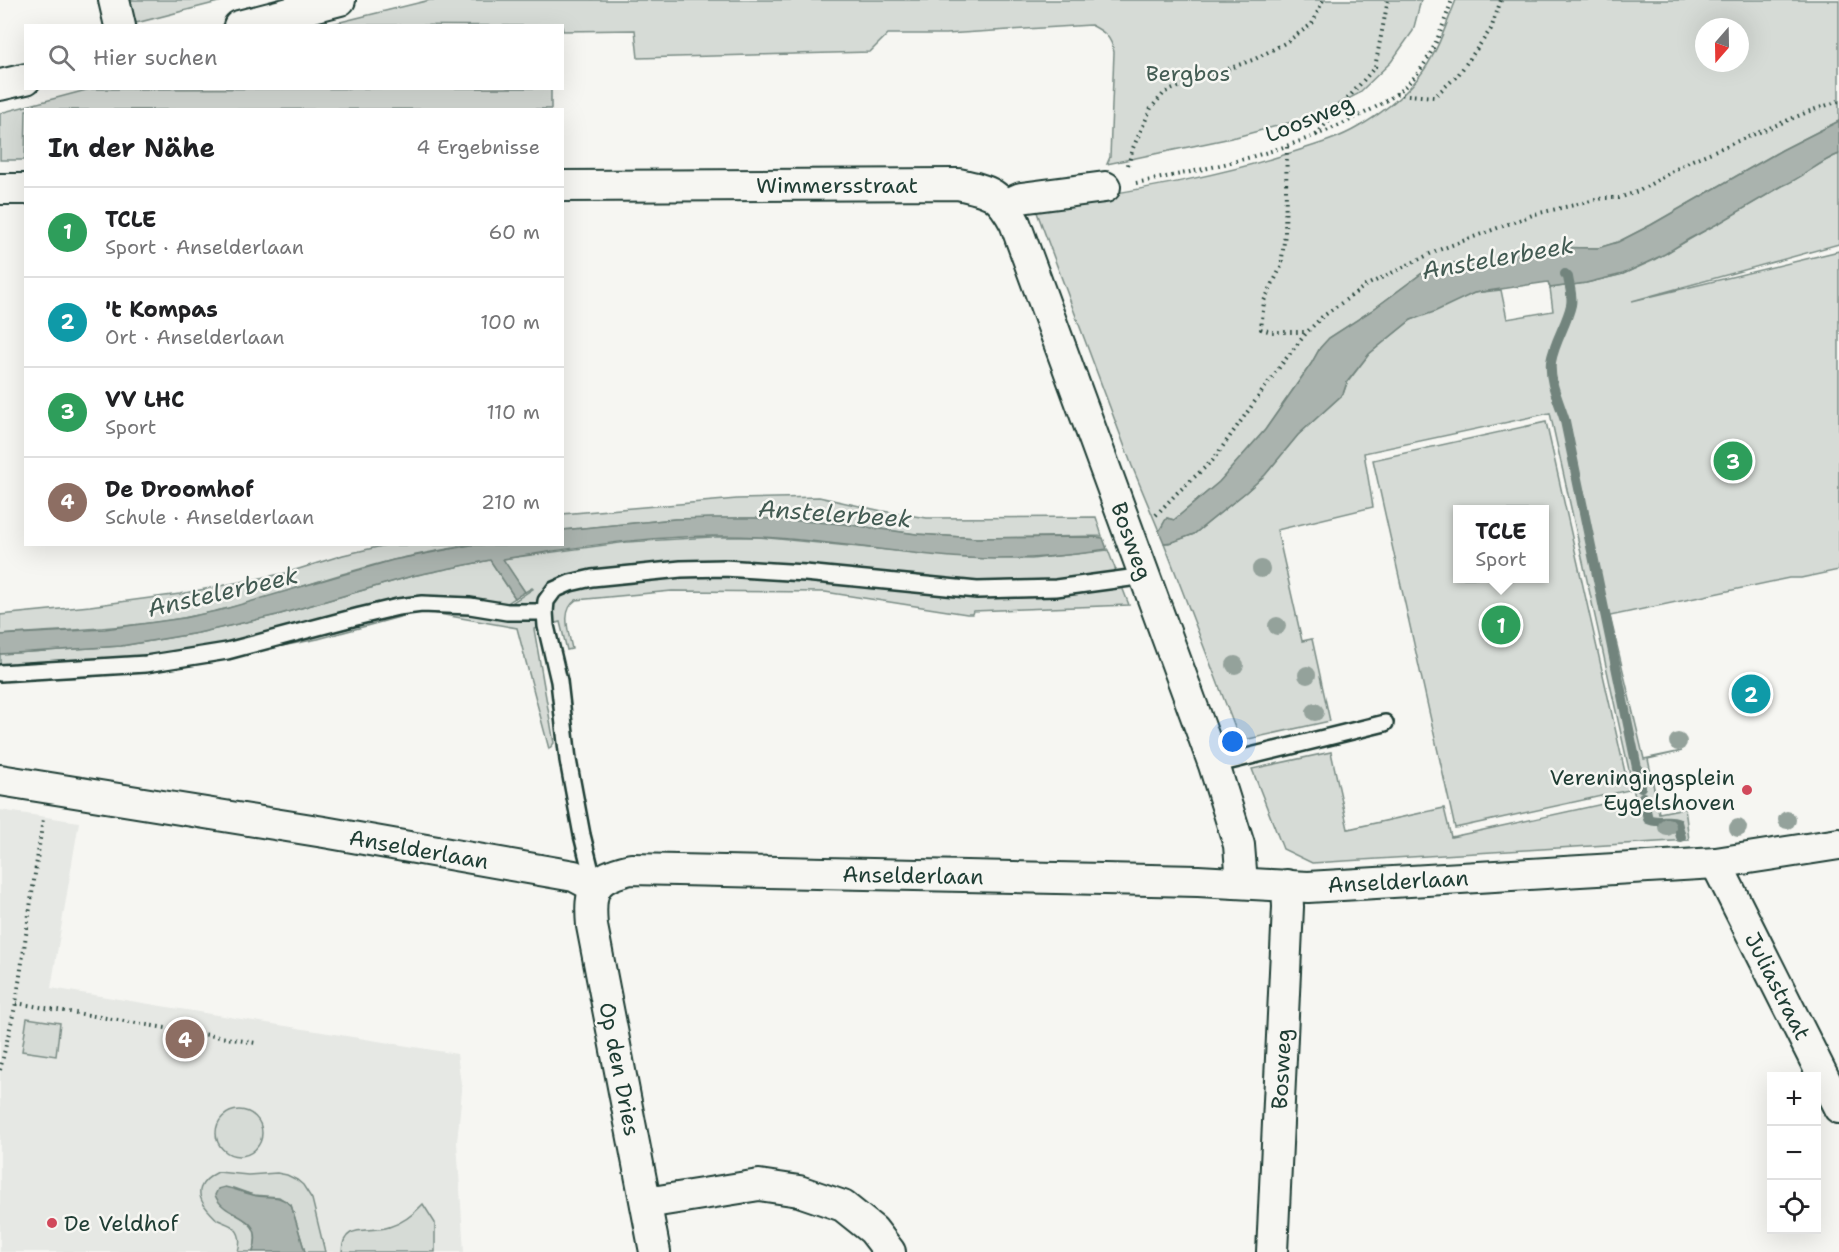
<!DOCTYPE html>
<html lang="de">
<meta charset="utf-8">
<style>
:root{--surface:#fff;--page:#f2f2f2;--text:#202124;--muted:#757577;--line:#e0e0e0;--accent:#b45309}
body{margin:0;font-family:"Shantell Sans",sans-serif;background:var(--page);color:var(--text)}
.controls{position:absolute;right:18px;bottom:18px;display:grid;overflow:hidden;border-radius:0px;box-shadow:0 6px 24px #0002}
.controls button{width:54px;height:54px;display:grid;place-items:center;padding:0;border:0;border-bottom:2px solid var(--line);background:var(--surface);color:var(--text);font:30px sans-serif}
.compass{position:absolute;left:1695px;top:18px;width:54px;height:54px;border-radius:50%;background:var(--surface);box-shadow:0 6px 24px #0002;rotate:200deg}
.you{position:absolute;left:1233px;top:742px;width:21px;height:21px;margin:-15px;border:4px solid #fff;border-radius:50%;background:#1a73e8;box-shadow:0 0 0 9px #1a73e833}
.badge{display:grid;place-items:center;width:39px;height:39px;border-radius:50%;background:var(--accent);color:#fff;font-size:20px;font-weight:700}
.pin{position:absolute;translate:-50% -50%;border:3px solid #fff;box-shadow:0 2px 6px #0006}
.popup{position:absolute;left:1453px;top:505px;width:96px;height:78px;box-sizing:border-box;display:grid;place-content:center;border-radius:0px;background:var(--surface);filter:drop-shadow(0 2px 4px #0005);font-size:20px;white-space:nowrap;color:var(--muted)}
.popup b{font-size:22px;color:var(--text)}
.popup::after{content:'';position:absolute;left:50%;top:100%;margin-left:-12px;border:12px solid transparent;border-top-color:var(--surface)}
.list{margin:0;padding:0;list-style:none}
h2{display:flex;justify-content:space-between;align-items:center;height:78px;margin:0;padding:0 24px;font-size:26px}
h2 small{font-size:20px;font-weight:400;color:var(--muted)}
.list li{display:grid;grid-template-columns:39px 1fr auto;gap:18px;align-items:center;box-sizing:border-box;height:90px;padding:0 24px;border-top:2px solid var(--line)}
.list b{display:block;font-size:22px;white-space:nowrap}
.list p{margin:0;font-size:20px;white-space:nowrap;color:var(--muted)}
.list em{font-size:20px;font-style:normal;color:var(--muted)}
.icon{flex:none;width:33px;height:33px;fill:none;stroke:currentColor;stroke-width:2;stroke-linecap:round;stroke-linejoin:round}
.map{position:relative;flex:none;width:1839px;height:1252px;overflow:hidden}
.search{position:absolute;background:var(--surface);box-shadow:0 6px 24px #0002;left:24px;top:24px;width:540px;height:66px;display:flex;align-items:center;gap:15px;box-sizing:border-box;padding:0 21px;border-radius:0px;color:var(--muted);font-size:22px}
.panel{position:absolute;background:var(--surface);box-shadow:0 6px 24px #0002;left:24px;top:108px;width:540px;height:438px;border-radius:0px}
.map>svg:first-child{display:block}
.built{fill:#e6e8e4}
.green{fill:#d6dbd6;stroke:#7a8c85;stroke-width:1.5;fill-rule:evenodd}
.water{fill:#aab3ae;stroke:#72847d;stroke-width:1.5}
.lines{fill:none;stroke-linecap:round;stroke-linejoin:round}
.stream{stroke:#72847d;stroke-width:10}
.lane-casing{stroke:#1f3d34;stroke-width:20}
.street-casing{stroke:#1f3d34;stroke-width:34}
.path{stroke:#1f3d34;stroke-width:4;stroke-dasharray:1.5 4.5;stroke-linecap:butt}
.lane{stroke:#f6f6f2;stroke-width:15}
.street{stroke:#f6f6f2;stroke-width:30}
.tree{fill:#94a29b}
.poi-dot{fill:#d1495b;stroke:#f6f6f2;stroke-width:2}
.labels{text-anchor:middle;stroke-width:5;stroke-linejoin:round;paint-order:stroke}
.park-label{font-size:22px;fill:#445d54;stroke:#f6f6f2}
.street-label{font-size:22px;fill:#1f3d34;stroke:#f6f6f2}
.poi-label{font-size:22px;fill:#1f3d34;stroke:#f6f6f2;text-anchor:end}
.water-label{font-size:24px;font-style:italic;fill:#425a52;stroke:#f6f6f2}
</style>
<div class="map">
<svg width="1839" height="1252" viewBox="0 0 1839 1252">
<rect width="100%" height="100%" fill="#f6f6f2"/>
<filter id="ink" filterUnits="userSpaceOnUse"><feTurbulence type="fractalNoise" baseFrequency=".0167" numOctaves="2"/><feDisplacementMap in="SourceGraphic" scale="12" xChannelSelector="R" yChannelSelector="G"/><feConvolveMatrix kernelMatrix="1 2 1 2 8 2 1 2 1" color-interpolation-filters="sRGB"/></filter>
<g filter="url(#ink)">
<path class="built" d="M0,810L79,822L51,988L457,1054L462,1091L457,1142L464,1252H0Z"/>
<g class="green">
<path d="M129,0H226L136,23Z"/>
<path d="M430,0H1421L1413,31L1391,62L1358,94L1314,116L1236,137L1107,164L1110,157L1114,52C1111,37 1105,32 1091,25L946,34H888L870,52L638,58L635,30L563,31L562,26L328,25Z"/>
<path d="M1456,0H1839V121L1782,150L1651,225L1618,242L1599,248L1524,247L1484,264L1451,263L1421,274L1371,311L1329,338L1320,348L1311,364L1265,430L1219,482L1174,520L1167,518L1159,531L1132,466L1035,207C1121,192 1207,180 1290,153C1313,146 1338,139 1358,127C1378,116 1404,96 1418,78C1437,55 1445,27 1456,0ZM1704,27H1740V63H1704Z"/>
<path d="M90,89L551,88V109L26,110L25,160H0V113Z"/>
<path d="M1839,154V244L1632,301L1839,251V570L1801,578H1789L1610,616L1644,759L1682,751L1648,759L1659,813L1685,808L1689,840L1312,863L1283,849L1252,769L1331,752L1348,829L1444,808L1451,837L1635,797L1550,413L1364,453L1373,507L1277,530L1302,641L1312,639L1330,721L1240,741L1164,543H1169L1194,534L1246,492L1265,475L1298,435L1343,394L1347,383L1369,354L1411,320L1474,293L1501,290L1507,319L1553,311L1550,288L1586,283L1623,274L1652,261L1782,186C1803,178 1818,162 1839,154Z"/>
<path d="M1546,422L1629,790L1455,828L1373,460ZM1458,510H1544V578H1458Z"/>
<path d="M819,497L882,511L927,518L1096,517L1102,536L977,538L916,534L844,524L754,518L675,519L563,530L562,514L737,499Z"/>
<path d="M712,537H759L969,558L1032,559L1108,550L1129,605L973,611L972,614H967L825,592L672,591L576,600C560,611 569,633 572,649L567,650L560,622L534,629L554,743L549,749L517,628L422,611L318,639L163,669L87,677L0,680V654L121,646L198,633L277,615L412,576L490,560L515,598L506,604L507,606L533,589L532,588L525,592L502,559L627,542Z"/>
<path d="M386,545H471C434,551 396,558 360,569C315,581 271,598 225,609C152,628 75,629 0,635V615L90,606L180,594L286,573L343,555Z"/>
<path d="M27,1018L60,1023L56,1056L22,1051Z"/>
<circle cx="239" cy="1133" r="23"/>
<path d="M218,1172L248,1175L277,1173L287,1175L297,1180L303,1185L312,1199L325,1252H305L291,1205L279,1197L253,1195L233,1188L238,1215C254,1225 259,1232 253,1252H238C240,1245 241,1235 235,1229C231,1224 224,1223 218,1220C214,1217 211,1213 208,1210C193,1193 200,1181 218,1172Z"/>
<path d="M423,1204L435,1223V1252H342C343,1221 369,1234 389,1227C403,1223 413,1215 423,1204Z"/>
</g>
<g class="water">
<path d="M1839,121V154C1818,162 1803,178 1782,186L1721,222L1689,239L1665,254L1623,274L1586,283L1550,288L1548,282L1474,293L1434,312L1411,320L1369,354L1347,382L1343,394L1298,435L1265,475L1246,492L1194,534L1173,542L1164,543L1159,531C1163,527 1163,522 1167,518L1174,520L1219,482L1265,430L1311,364L1320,348L1329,338L1371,311L1421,274L1451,263L1484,264L1524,247L1598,248L1618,242L1651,225L1782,150Z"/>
<path d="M713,518H754L844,524L916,534L977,538L1094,537L1103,538L1107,549L1094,551V552C1052,557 1010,561 967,558C898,554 829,540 760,537C674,532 587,545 503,559L525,592L515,598L490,560L412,576L277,615L198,633L121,646L0,654V635L105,629L184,618L225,609L393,560L471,545L562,544L563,530L675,519Z"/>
<path d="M225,1187C235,1189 244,1193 253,1195C269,1199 277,1193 291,1205L305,1252H253C266,1212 225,1221 215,1195L218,1189Z"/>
</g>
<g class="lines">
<g class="stream">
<path d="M1565,274L1568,277C1569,285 1573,296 1571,305C1567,324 1554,342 1551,362C1549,383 1559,401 1565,421L1641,787"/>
<path d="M1643,797L1648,819C1658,824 1668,818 1677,822L1681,837"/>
</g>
<defs>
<g id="lane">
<path d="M0,673L146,664L227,651L360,616L398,607L422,604L470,606L507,612H545"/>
<path d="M1214,765L1385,723"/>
<path d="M595,887L582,835L568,760L559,681L546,626L545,612L546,601L554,590L570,583L592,578L681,569L724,568L805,573L977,590L1056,588L1145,576"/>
</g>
<g id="street">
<path d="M114,0L120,26"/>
<path d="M239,26L340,0"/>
<path d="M0,85L26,79"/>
<path d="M562,186L958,184C991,191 999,193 1015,223L1214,765L1239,845L1242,883"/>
<path d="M0,189H26"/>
<path d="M1005,205L1021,198L1105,187"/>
<path d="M0,780L324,832L557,873L574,876L595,887"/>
<path d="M1716,863L1839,1108"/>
<path d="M646,1203L759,1185L799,1191L843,1206L873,1230L890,1252"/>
<path d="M655,1252L592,926C589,889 593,878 631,869L1198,881L1308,887L1716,863L1839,844"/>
<path d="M1272,1252L1288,907L1287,885"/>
</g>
</defs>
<use href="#lane" class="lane-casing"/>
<use href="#street" class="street-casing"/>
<g class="path">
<path d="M1396,94L1434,97L1458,75L1491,29L1501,0"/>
<path d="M1316,135L1375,67L1388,0"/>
<path d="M1287,147L1285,233L1281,267L1264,301L1261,329L1272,332H1306"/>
<path d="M1128,165L1133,148L1151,108L1165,92L1255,59L1285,43L1312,24L1323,0"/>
<path d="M1136,183C1208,169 1274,155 1342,124C1370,111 1397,98 1417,74C1434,53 1443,25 1452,0"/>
<path d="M1156,515L1177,493L1213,460L1281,365L1307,332L1322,317L1365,286L1436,251L1535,214L1604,198H1619L1639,191L1690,161L1810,111L1839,101"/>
<path d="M16,1003L256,1043"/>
<path d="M0,1070L16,1003L43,819"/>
</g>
<use href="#lane" class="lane"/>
<use href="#street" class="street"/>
</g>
<g class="tree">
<circle cx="1261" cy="569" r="9"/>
<circle cx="1277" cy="626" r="9"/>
<circle cx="1235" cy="665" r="9"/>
<circle cx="1307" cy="675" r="9"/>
<circle cx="1315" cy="712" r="9"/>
<circle cx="1678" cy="742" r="9"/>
<circle cx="1787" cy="820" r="9"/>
<circle cx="1667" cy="827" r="9"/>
<circle cx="1738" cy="828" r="9"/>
</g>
</g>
<g class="poi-dot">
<circle cx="1747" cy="790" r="6"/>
<circle cx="52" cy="1223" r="6"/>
</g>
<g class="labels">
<g class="park-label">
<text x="1188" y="81">Bergbos</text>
</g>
<g class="street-label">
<text transform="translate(1309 118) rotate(-22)" y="8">Loosweg</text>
<text x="837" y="193">Wimmersstraat</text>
<text transform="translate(1132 541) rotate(70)" y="8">Bosweg</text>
<text transform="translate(419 849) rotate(10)" y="8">Anselderlaan</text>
<text transform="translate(913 875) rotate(1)" y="8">Anselderlaan</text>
<text transform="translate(1398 881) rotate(-3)" y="8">Anselderlaan</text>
<text transform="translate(1778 986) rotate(63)" y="8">Juliastraat</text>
<text transform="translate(620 1069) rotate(79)" y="8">Op den Dries</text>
<text transform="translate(1281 1069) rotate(-87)" y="8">Bosweg</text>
</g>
<g class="poi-label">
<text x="1735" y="785">Vereningingsplein<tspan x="1735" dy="25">Eygelshoven</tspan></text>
<text x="64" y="1231" text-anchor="start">De Veldhof</text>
</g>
<g class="water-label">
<text transform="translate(1498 258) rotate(-10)" y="8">Anstelerbeek</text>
<text transform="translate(835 514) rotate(4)" y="8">Anstelerbeek</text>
<text transform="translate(223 592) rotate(-13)" y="8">Anstelerbeek</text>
</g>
</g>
</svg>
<div class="controls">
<button>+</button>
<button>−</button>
<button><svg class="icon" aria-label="locate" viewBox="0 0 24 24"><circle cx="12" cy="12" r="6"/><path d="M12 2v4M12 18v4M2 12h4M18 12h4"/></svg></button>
</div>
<svg class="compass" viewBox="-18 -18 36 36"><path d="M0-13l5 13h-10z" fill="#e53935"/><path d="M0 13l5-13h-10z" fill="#757577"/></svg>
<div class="you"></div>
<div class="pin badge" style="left:1501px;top:625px;background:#2e9e5b">1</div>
<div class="popup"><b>TCLE</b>Sport</div>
<div class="pin badge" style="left:1751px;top:694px;background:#0f9aa8">2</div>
<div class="pin badge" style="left:1733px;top:461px;background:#2e9e5b">3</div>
<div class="pin badge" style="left:185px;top:1039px;background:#8d6e63">4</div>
<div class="search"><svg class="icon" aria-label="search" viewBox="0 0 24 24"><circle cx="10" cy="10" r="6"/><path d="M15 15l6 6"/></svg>Hier suchen</div>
<section class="panel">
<h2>In der Nähe<small>4 Ergebnisse</small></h2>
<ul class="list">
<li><span class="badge" style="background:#2e9e5b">1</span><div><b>TCLE</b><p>Sport · Anselderlaan</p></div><em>60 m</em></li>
<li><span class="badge" style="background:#0f9aa8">2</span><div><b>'t Kompas</b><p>Ort · Anselderlaan</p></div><em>100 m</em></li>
<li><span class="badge" style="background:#2e9e5b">3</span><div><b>VV LHC</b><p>Sport</p></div><em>110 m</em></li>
<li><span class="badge" style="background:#8d6e63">4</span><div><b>De Droomhof</b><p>Schule · Anselderlaan</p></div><em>210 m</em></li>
</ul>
</section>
</div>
